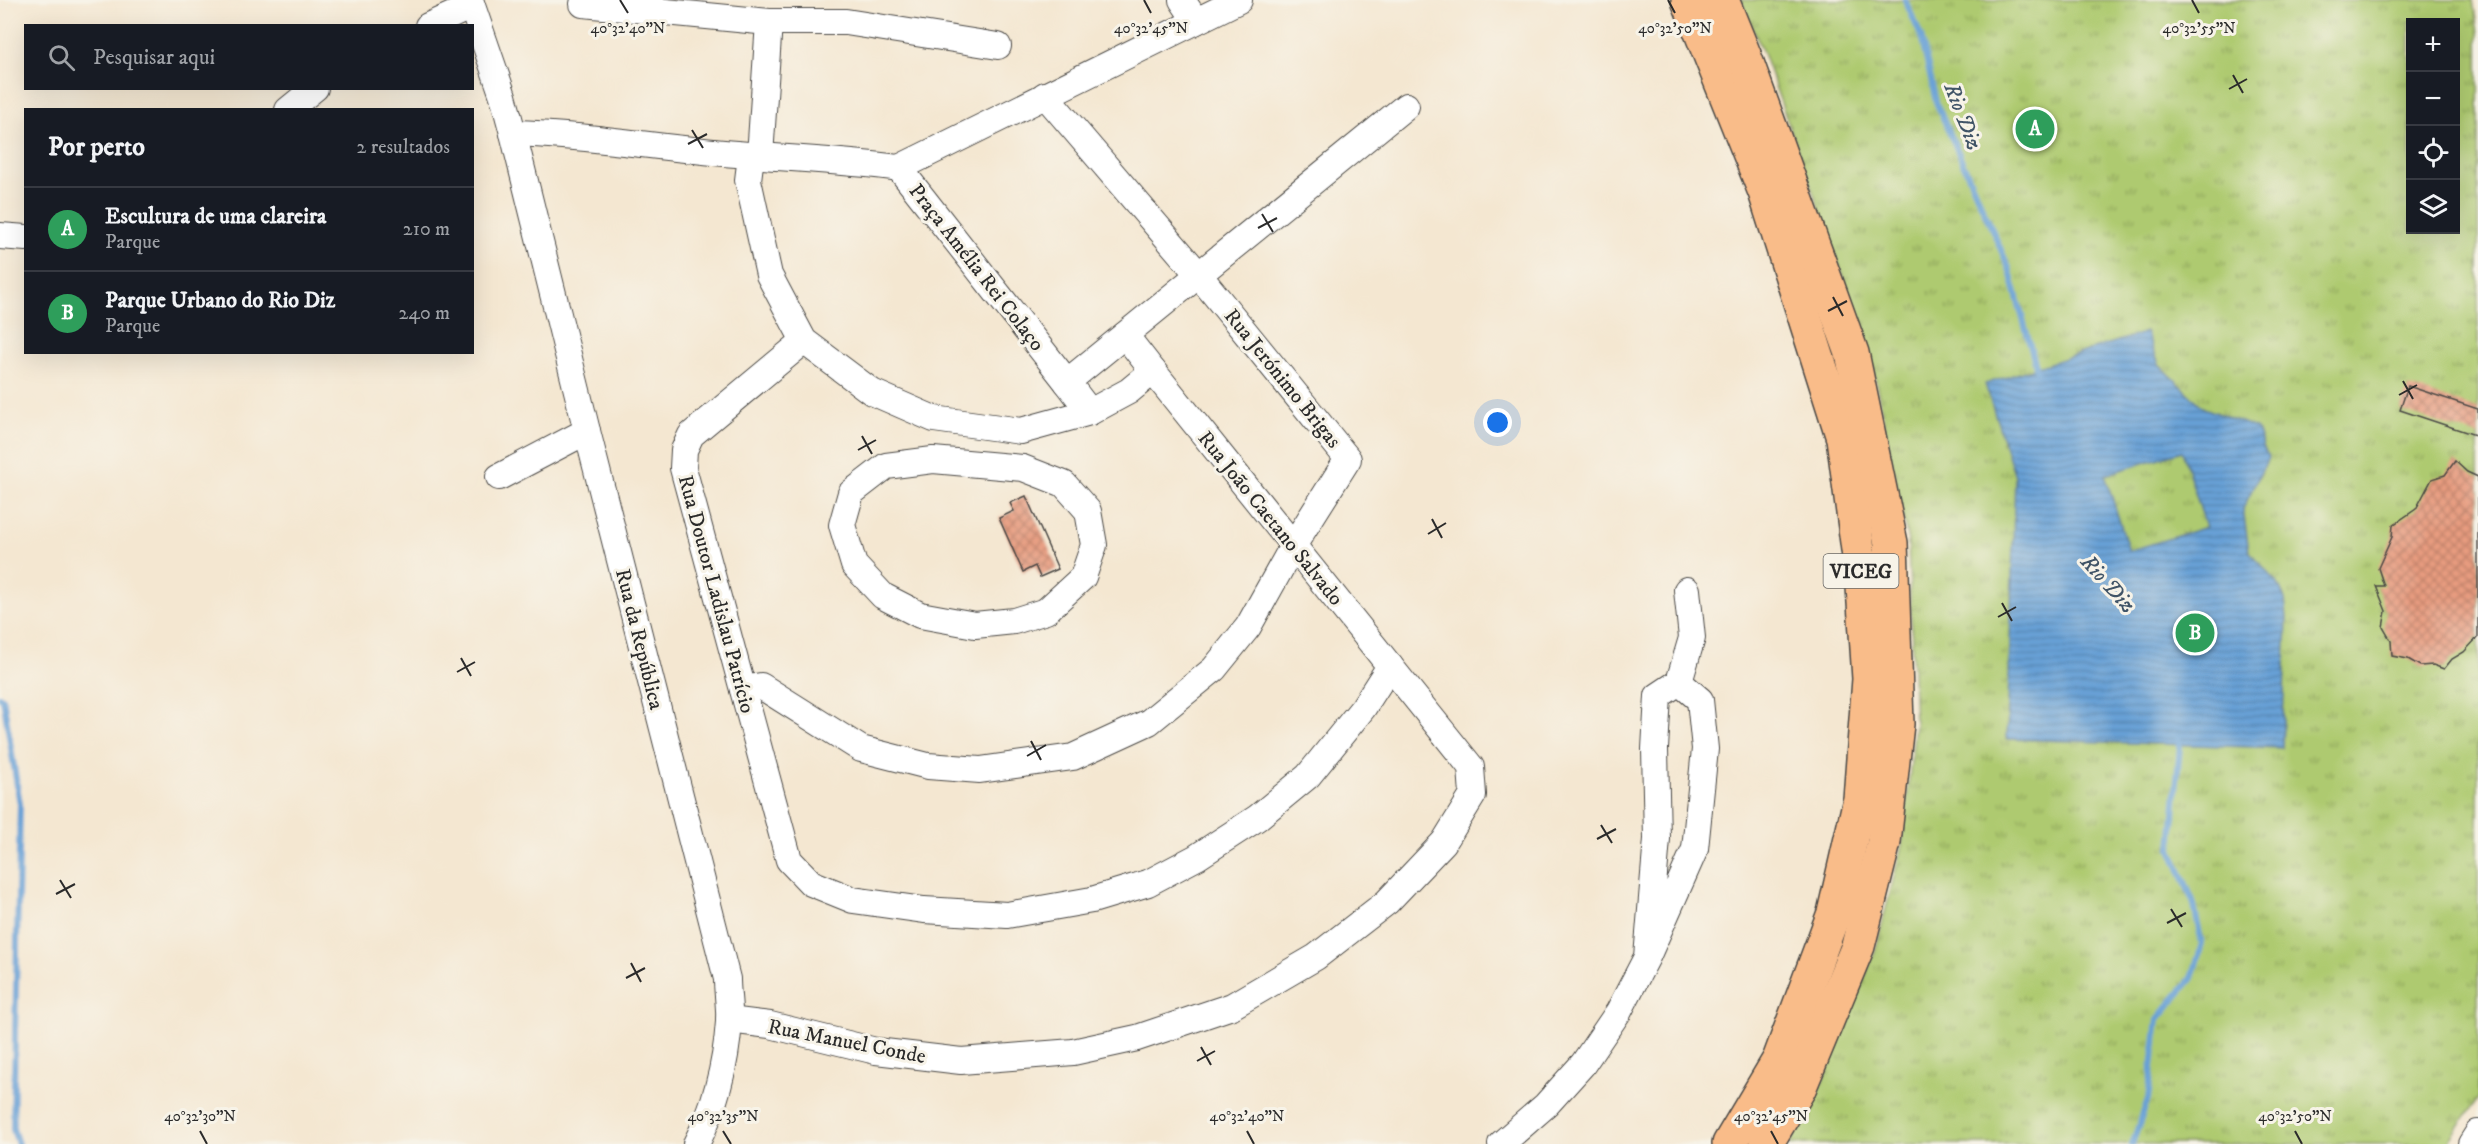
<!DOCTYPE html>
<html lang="pt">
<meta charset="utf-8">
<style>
:root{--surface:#171b24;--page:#20242c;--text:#f1f3f6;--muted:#9ea1a6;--line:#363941;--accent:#2563eb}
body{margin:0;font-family:"IM FELL DW Pica",serif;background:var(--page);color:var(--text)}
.controls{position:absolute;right:18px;top:18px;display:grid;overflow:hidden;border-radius:0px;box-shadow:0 6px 24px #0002}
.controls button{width:54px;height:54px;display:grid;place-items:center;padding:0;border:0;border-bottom:2px solid var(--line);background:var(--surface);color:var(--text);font:30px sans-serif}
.you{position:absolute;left:1498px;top:423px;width:21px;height:21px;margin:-15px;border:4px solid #fff;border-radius:50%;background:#1a73e8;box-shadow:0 0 0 9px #1a73e833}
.badge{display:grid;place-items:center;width:39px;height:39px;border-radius:50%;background:var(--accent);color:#fff;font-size:20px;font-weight:700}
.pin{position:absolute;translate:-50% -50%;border:3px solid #fff;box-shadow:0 2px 6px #0006}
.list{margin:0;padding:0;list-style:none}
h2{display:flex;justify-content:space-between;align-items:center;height:78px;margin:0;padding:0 24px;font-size:26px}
h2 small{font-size:20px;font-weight:400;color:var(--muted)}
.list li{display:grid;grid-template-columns:39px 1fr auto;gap:18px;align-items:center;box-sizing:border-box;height:84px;padding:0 24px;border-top:2px solid var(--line)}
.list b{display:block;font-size:22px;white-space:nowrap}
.list p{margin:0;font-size:20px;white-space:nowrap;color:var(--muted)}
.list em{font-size:20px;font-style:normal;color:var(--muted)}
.icon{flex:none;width:33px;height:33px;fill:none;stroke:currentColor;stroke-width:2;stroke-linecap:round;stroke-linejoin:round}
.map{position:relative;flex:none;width:2478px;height:1144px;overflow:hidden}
.search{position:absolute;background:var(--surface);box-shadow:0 6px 24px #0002;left:24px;top:24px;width:450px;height:66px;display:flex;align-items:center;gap:15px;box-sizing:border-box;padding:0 21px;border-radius:0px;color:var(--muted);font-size:22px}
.panel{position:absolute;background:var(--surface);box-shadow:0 6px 24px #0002;left:24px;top:108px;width:450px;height:246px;border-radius:0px}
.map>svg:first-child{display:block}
.park{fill:url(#park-tufts);stroke:#6c7a4e;stroke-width:1.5;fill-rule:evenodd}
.water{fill:url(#water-rules);stroke:#496680;stroke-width:1.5;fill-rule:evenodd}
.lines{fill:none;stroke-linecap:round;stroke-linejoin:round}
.stream{stroke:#67a0d6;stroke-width:6}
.building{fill:url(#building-cross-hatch)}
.minor-casing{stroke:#494744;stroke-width:28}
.highway-casing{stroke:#494744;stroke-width:36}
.minor{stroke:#fff;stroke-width:26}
.highway{stroke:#f9bc89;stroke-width:33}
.ticks{fill:none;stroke:#2b2b2b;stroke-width:2}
.labels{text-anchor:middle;stroke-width:6;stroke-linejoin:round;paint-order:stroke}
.shield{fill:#f7f3e8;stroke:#686764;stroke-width:1.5}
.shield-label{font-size:20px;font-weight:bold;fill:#2b2b2b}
.street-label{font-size:21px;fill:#2b2b2b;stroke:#f7f3e8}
.water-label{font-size:22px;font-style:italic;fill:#405467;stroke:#f7f3e8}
.ticks-label{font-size:15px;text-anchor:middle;fill:#2b2b2b;stroke:#f7f3e8;stroke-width:6;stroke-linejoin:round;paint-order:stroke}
</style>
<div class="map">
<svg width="2478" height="1144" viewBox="0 0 2478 1144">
<defs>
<pattern id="park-tufts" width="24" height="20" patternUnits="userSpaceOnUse" patternTransform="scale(1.5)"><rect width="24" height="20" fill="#aeca70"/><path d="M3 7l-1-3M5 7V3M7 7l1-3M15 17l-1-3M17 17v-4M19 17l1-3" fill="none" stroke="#8ea45c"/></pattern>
<pattern id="water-rules" width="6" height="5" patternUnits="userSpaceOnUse" patternTransform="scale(1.5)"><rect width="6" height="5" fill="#67a0d6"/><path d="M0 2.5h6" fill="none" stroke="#5583ae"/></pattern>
<pattern id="building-cross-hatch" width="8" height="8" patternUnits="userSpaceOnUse" patternTransform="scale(1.5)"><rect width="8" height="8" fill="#e79b7f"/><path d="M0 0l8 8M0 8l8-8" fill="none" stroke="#bb7f68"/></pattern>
</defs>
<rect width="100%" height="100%" fill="#f7f3e8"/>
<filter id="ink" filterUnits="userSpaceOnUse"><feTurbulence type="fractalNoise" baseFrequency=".0167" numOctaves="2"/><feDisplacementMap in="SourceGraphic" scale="12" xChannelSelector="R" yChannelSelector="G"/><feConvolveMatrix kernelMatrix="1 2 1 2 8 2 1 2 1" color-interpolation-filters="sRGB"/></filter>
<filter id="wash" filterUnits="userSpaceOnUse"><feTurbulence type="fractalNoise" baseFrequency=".008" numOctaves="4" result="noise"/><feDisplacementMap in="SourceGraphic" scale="24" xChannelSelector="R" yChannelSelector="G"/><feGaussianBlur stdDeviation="1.35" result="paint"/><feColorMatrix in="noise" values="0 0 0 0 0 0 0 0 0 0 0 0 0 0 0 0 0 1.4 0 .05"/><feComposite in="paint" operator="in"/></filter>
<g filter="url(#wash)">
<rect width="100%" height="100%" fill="#f4e7d1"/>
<path class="park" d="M1741,0H2473L2478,34V1098L2447,1144H1789L1816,1098L1875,952L1902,845L1915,725L1908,541L1869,348L1762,50ZM2410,22H2456V230H2410Z"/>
<path class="water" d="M2146,332L2159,364L2204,408L2256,428L2268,458L2243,509L2249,551L2277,582L2285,599L2287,618L2282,748L2007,739L2015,476L1985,384ZM2182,451L2206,527L2129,551L2105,475Z"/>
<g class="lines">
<g class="stream">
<path d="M1905,0L1921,36L1936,102L2009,268L2038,374"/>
<path d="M0,697L3,698L20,804L13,1129L18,1144"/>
<path d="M2132,1144L2148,1099L2158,1019L2192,978L2202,944L2193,901L2171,849L2180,745L2178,737"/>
</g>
</g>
<g id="blocks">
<g class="building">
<path d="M2408,386L2478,409V436L2400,410Z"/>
<path d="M2455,461L2467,472L2478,477V637L2464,652L2452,659L2444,669L2433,665L2420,666L2408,659L2392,656L2391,641L2383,627L2386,611L2376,586H2384L2378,568L2392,537L2393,525L2416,509L2432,479L2445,475Z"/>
<path d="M1026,496L1058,569L1040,577L1035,566L1023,572L999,518L1014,511L1010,503Z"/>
</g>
</g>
</g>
<g filter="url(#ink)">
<use href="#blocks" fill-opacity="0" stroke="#494744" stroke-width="1.5"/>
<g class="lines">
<defs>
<g id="minor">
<path d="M470,0L503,96L513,133L587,431L727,979C727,993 730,1008 729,1022C726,1063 715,1107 696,1144"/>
<path d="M1182,0L1196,21"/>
<path d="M583,4L769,22H846L998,46"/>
<path d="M428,26L472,6"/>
<path d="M288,110L315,88"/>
<path d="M513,133C592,135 670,150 749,155C799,159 849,161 899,168"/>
<path d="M751,156L748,180L769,275L804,341L872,392L934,419L1021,431L1090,412L1129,391L1153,371L1125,335"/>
<path d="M760,156L769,22"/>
<path d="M0,236L26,238"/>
<path d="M804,341L691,435L684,450L683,468L789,860L811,883L853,900L924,910L1007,915L1092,900L1148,883L1197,857L1257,818L1308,776L1363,708L1390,666"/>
<path d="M1067,382L899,168L1239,0"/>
<path d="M1090,412L1067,382L1406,106"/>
<path d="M933,460L1023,468L1064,484L1088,511L1094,545L1083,577L1046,611L1014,621L975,625L920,615L883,596L854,565L842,525L851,493L886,466Z"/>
<path d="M499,477L587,431"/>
<path d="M1679,682L1692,638L1687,590"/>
<path d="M743,689L761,686L861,749L928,766L980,770L1073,757L1149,722L1214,669L1248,627L1293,546L1348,459L1198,274L1045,95"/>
<path d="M729,1020L770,1025L876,1051L961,1061L1073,1052L1137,1038L1232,1006L1316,957L1387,902L1444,842L1473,795L1471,767L1153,371"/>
<path d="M1501,1144L1546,1105L1583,1064L1619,1011L1647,957L1695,849L1705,749L1700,700L1679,682L1658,696L1655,749L1657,839L1647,957"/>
<path d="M2471,1144L2478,1133"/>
</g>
<g id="highway">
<path d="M1688,0L1765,192L1843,438L1863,587L1869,679L1860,799L1834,913L1779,1060L1729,1144"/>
<path d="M1722,0L1745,57L1852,353L1891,543L1897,724L1884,842L1858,946L1799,1089L1766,1144"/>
</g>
</defs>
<use href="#minor" class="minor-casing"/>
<use href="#highway" class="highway-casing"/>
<use href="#minor" class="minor"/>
<use href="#highway" class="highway"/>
</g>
</g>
<path class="ticks" d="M620,0L628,13M1144,0L1151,13M1668,0L1675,13M2192,0L2199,13M2233,75L2243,93M2229,89L2247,79M692,130L703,148M688,144L707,134M1262,214L1273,232M1258,228L1277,218M1833,297L1843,316M1828,311L1847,301M2403,381L2413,399M2399,395L2417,385M862,436L872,454M858,450L876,440M1432,519L1442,538M1428,534L1446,523M2002,603L2012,621M1998,617L2016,607M461,658L471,676M457,672L475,662M1031,741L1041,760M1027,756L1046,745M1601,825L1612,843M1597,839L1616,829M60,880L71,898M56,894L75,884M2171,909L2182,927M2167,923L2186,913M631,963L641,982M626,978L645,968M1201,1047L1211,1065M1197,1061L1215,1051M200,1131L207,1144M723,1131L731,1144M1247,1131L1254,1144M1771,1131L1778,1144M2295,1131L2302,1144"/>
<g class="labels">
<rect class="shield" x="1823.5" y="554" width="75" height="34" rx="4.5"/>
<g class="shield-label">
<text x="1861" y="578">VICEG</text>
</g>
<g class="street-label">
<text transform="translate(977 267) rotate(52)" y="7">Praça Amélia Rei Colaço</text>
<text transform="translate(1283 378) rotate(51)" y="7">Rua Jerónimo Brigas</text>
<text transform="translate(1271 518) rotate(51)" y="7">Rua João Caetano Salvado</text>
<text transform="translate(717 594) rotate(75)" y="7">Rua Doutor Ladislau Patrício</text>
<text transform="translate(640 639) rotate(76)" y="7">Rua da República</text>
<text transform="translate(847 1041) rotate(11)" y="7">Rua Manuel Conde</text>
</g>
<g class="water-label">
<text transform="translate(1964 116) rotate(69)" y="8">Rio Diz</text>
<text transform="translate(2109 583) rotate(48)" y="8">Rio Diz</text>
</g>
</g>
<g class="ticks-label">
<text x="628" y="33">40°32'40"N</text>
<text x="1151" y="33">40°32'45"N</text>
<text x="1675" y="33">40°32'50"N</text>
<text x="2199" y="33">40°32'55"N</text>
<text x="200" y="1121">40°32'30"N</text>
<text x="723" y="1121">40°32'35"N</text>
<text x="1247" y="1121">40°32'40"N</text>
<text x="1771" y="1121">40°32'45"N</text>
<text x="2295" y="1121">40°32'50"N</text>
</g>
</svg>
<div class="controls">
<button>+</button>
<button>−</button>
<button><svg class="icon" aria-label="locate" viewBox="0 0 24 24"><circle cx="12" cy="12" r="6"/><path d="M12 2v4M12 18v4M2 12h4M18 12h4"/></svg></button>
<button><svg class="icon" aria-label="layers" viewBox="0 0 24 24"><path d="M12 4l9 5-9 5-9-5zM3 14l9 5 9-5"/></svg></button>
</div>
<div class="you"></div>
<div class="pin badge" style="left:2035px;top:129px;background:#2e9e5b">A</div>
<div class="pin badge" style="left:2195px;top:633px;background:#2e9e5b">B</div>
<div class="search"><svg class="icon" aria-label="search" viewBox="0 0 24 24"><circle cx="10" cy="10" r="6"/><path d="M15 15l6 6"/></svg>Pesquisar aqui</div>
<section class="panel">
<h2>Por perto<small>2 resultados</small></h2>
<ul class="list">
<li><span class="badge" style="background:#2e9e5b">A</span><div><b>Escultura de uma clareira</b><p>Parque</p></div><em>210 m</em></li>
<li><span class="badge" style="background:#2e9e5b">B</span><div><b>Parque Urbano do Rio Diz</b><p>Parque</p></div><em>240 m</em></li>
</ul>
</section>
</div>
